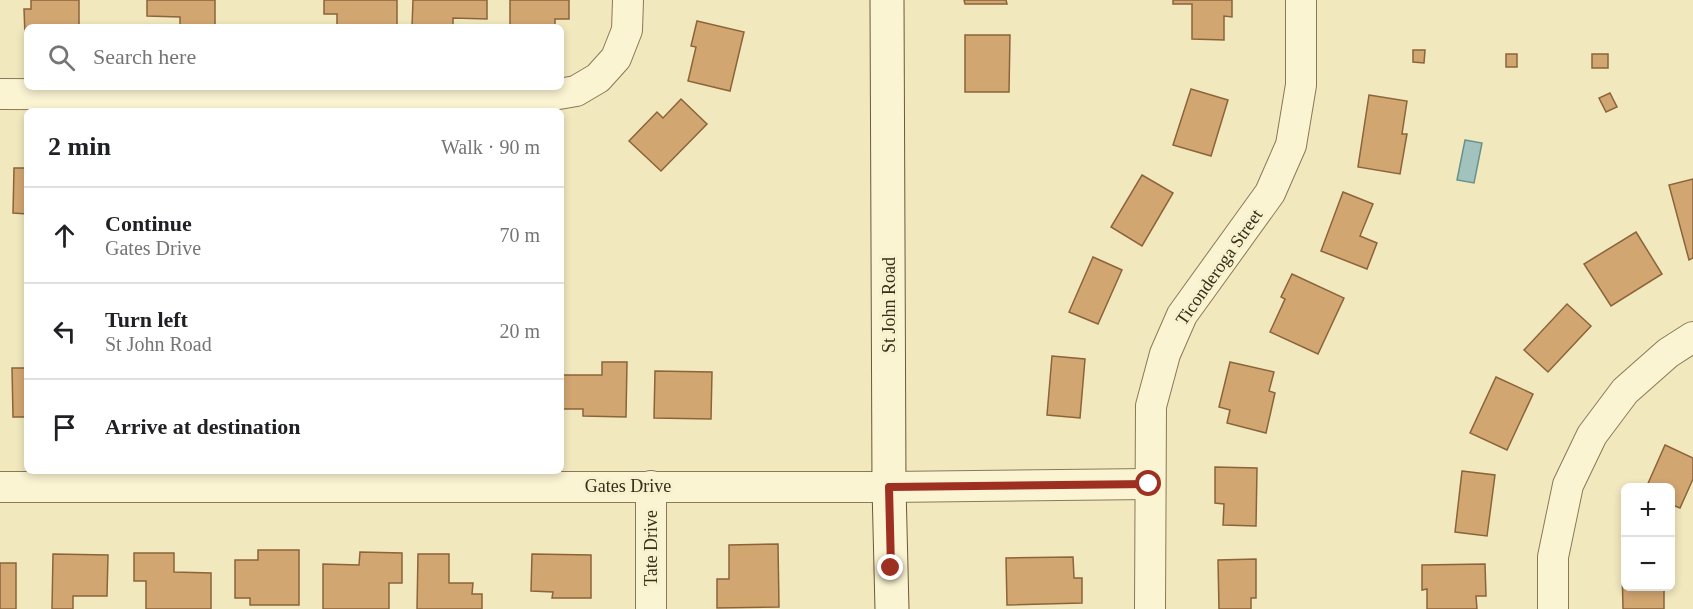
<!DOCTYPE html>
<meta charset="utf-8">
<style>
:root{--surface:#fff;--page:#f2f2f2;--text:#202124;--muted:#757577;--line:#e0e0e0}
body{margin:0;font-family:Georgia,serif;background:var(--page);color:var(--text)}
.controls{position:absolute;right:18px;bottom:18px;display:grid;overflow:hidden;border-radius:9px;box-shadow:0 3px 9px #0003}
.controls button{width:54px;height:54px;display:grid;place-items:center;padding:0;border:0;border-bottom:2px solid var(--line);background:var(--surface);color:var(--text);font:30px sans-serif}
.stop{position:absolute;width:18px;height:18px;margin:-14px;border:4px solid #9e3021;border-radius:50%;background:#fff}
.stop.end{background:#9e3021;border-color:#fff;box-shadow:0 2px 6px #0008}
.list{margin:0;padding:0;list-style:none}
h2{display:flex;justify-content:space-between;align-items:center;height:78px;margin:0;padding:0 24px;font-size:26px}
h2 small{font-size:20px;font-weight:400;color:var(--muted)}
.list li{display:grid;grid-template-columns:39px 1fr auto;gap:18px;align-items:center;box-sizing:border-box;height:96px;padding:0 24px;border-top:2px solid var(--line)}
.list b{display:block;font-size:22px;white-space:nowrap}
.list p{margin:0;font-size:20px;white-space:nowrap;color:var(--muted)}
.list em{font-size:20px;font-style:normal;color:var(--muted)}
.icon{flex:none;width:33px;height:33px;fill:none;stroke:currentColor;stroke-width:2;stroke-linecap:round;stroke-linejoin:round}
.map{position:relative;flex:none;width:1693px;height:609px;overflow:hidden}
.search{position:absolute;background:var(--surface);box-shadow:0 3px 9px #0003;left:24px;top:24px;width:540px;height:66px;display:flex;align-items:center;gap:15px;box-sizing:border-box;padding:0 21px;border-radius:9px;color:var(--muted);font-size:22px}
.panel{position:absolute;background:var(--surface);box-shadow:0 3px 9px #0003;left:24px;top:108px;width:540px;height:366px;border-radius:9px}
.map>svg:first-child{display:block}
.water{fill:#a2c2bd;stroke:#69918c;stroke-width:1.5}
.building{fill:#d2a671;stroke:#8b643a;stroke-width:1.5}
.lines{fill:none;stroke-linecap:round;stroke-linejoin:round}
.street-casing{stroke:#8b7856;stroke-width:32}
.secondary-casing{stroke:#6c5939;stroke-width:35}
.street{stroke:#fbf4d2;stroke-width:30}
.secondary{stroke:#fbf4d2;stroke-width:33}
.route{stroke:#9e3021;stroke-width:8}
.labels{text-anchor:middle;stroke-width:6;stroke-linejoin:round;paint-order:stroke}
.street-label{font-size:18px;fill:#392d1b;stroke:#f8f1ce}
</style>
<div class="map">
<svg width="1693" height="609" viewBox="0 0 1693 609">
<rect width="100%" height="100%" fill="#f1e8be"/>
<path class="water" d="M1465,140L1482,143L1474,183L1457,180Z"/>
<g class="building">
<path d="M31,0H79V27H27V36H25L24,9H31Z"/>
<path d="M147,0H215V27H180V17L147,16Z"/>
<path d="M324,0H397V27L337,25V14H324Z"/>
<path d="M413,0H487V19L453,18V27H412Z"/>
<path d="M510,0H569V19H555V25H510Z"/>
<path d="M964,0H1006L1007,4H965Z"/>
<path d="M1173,0H1232V17L1224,16V40L1192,39V4H1173Z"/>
<path d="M697,21L744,32L730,91L688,81L696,47L691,46Z"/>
<path d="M965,35H1010L1009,92H965Z"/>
<path d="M1413,50H1425L1424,63L1413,62Z"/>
<rect x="1506" y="54" width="11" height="13"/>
<rect x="1592" y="54" width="16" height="14"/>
<path d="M1191,89L1228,100L1211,156L1173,145Z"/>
<path d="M1610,93L1617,107L1606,112L1599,98Z"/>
<path d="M1369,95L1407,101L1402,134H1407L1400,174L1358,167Z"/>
<path d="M681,99L707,124L661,171L629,141L657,112L663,118Z"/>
<path d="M14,168H27V214L13,213Z"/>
<path d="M1142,175L1173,193L1142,246L1111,227Z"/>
<path d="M1693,179V258L1689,260L1669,185Z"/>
<path d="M1343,192L1373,204L1360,236L1377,243L1367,269L1321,251Z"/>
<path d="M1636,232L1662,274L1611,306L1584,264Z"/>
<path d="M1093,257L1122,270L1098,324L1069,312Z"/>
<path d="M1292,274L1344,298L1318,354L1270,332L1285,299L1281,297Z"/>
<path d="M1567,304L1591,326L1548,372L1524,350Z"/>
<path d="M1052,356L1085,359L1080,418L1047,415Z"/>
<path d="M602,362H627L626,417L583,416V409H561V375H602Z"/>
<path d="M1230,362L1274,372L1269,391L1275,393L1266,433L1227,423L1230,410L1219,407Z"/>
<path d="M12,368H27V417H13Z"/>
<path d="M655,371L712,372L711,419L654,418Z"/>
<path d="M1496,377L1533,394L1507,450L1470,433Z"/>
<path d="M1665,445L1693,458V479L1680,508L1670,504V488H1646Z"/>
<path d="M1215,467L1257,468L1256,526L1223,525L1224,504L1215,503Z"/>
<path d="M1462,471L1495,475L1487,536L1455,532Z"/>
<path d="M778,544L779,607L717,608V579H729V545Z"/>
<path d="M258,550H299V605H250V598H235V560H258Z"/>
<path d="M360,552L402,553V583H389V609H323V564L359,565Z"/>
<path d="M134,553H174V572L211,573V609H146V581H134Z"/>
<path d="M53,554L108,555L107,596H73V609H52Z"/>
<path d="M418,554H449V583H473L472,594H482V609H417Z"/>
<path d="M532,554L591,555V598H552L553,592L531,591Z"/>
<path d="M1073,557L1074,578H1082V603L1007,605L1006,558Z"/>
<path d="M1256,559V598H1251V609H1219L1218,560Z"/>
<rect x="0" y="563" width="16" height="46"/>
<path d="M1485,564L1486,596H1476L1477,609H1427V589L1422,590V565Z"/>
<path d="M1622,567H1626V586H1664V609H1623Z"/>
</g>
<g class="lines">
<defs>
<g id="street">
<path d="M0,94L547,96L576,91L598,78L616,58L627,30L628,0"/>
<path d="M0,487H889L1149,484"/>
<path d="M651,609V486"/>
<path d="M1150,609L1151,406L1165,354L1182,315L1270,193L1291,145L1301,85V0"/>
<path d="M1553,609V557L1568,485L1592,435L1625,391L1668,353L1693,337"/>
</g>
<path id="secondary" d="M887,0L889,487L892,609"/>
</defs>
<use href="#street" class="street-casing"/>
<use href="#secondary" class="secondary-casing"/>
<use href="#street" class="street"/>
<use href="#secondary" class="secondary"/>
</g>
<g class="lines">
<path class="route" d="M891,568L889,487L1149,484"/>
</g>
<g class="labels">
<g class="street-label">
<text transform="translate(1219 267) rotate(-55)" y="6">Ticonderoga Street</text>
<text transform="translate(889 305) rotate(-90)" y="6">St John Road</text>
<text x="628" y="492">Gates Drive</text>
<text transform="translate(651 548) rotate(-90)" y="6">Tate Drive</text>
</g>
</g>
</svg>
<div class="controls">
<button>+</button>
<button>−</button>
</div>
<div class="stop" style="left:1149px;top:484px"></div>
<div class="stop end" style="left:891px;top:568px"></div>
<div class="search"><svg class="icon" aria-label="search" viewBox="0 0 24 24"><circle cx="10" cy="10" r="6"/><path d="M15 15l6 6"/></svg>Search here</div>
<section class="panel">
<h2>2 min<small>Walk · 90 m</small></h2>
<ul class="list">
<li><svg class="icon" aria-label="ahead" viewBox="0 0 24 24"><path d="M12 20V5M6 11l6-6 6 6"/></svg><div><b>Continue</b><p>Gates Drive</p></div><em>70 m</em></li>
<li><svg class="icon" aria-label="left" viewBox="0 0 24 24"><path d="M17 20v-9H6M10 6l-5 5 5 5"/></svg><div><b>Turn left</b><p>St John Road</p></div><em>20 m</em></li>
<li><svg class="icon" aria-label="arrive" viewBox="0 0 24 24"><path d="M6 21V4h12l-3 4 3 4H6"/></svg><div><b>Arrive at destination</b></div></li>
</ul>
</section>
</div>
